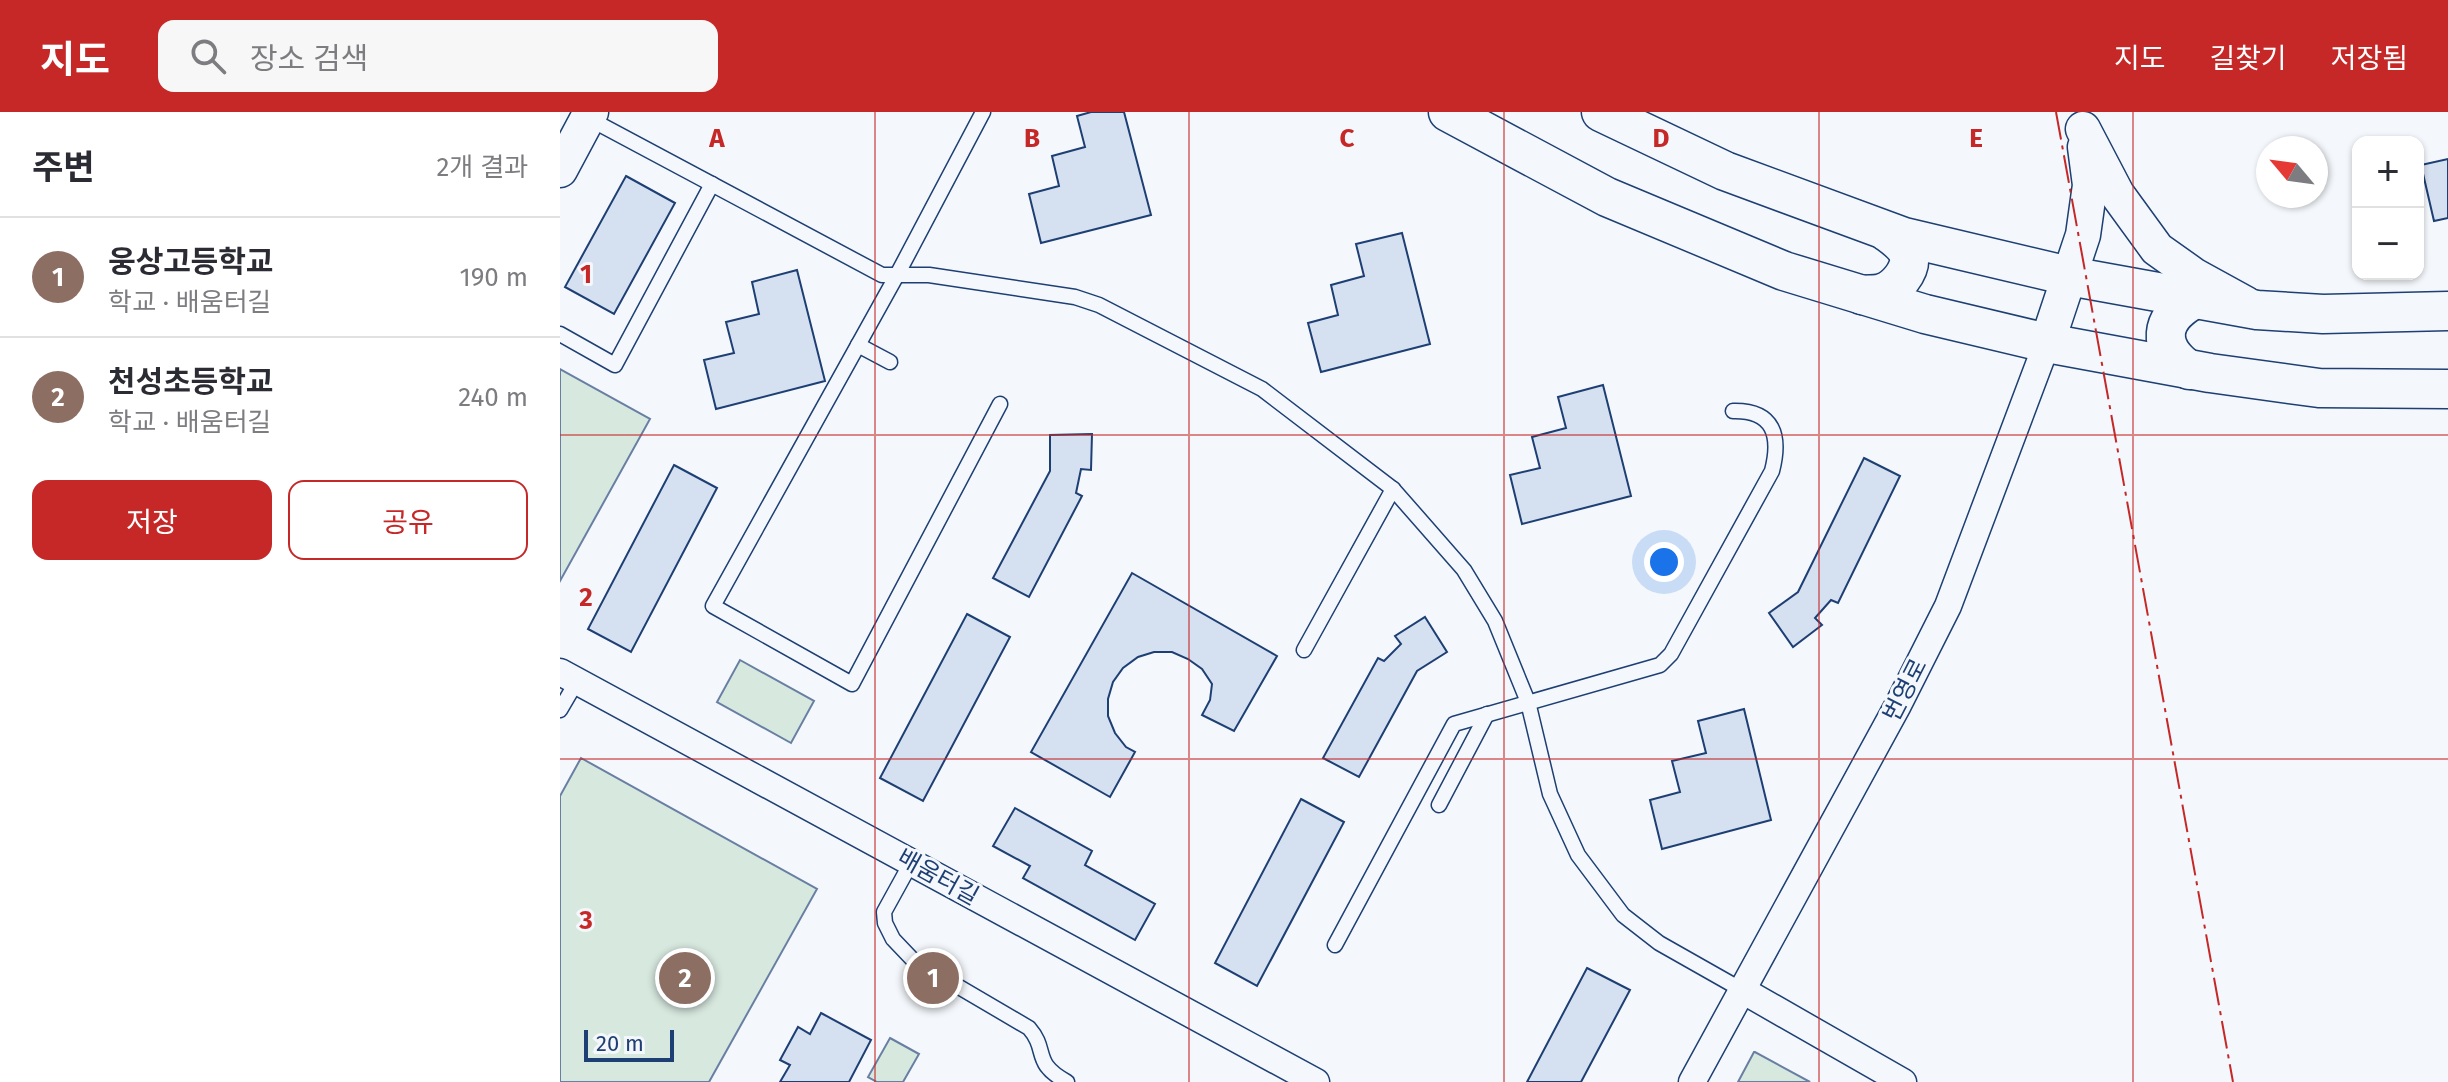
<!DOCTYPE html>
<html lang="ko">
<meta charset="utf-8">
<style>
:root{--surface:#fff;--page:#f7f7f7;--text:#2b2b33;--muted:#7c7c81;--line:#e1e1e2;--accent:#c62828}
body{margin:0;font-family:"Fira Sans","Noto Sans KR",sans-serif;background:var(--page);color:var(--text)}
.controls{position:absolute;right:24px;top:24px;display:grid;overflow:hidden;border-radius:16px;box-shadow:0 2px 6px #0004}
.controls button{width:72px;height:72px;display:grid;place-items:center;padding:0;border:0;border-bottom:2px solid var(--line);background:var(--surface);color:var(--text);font:40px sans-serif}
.compass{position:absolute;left:1696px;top:24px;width:72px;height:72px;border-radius:50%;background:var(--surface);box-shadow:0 2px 6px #0004;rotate:299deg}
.scale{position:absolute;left:24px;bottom:20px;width:90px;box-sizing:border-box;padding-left:8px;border:4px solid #1d3f73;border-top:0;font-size:22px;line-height:28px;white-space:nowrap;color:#1d3f73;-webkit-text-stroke:6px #f4f7fb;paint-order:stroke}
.you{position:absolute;left:1104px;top:450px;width:28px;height:28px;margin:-20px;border:6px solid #fff;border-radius:50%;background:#1a73e8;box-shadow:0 0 0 12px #1a73e833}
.badge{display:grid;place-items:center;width:52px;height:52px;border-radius:50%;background:var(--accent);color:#fff;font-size:26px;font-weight:700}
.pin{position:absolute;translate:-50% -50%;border:4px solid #fff;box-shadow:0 2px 8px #0006}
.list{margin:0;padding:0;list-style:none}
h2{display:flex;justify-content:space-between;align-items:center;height:104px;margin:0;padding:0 32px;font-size:34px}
h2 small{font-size:26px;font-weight:400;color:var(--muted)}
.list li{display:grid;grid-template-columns:52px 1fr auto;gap:24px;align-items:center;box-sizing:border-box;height:120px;padding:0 32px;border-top:2px solid var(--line)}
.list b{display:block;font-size:30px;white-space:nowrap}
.list p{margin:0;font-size:26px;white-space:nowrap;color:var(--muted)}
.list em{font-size:26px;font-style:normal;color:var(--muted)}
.actions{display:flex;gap:16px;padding:24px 32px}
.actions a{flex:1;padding:18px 0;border:2px solid var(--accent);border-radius:16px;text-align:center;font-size:28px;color:var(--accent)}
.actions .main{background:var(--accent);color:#fff}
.icon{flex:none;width:44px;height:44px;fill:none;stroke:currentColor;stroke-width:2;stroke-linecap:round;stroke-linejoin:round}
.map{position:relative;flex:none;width:1888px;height:970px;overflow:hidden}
header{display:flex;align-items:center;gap:48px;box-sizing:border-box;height:112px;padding:0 40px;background:var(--accent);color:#fff}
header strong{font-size:38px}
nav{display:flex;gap:44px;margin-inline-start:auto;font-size:28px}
.search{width:560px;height:72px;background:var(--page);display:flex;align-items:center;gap:20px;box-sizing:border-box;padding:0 28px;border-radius:16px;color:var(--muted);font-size:30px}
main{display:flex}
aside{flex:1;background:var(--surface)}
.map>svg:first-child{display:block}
.green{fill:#d7e8df;stroke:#687fa3;stroke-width:2}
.building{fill:#d5e0f0;stroke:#1d3f73;stroke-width:2}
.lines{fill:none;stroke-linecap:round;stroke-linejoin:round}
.service-casing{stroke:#1d3f73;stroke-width:17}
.minor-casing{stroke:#1d3f73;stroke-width:29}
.tertiary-casing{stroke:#1d3f73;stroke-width:37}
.secondary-casing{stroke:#1d3f73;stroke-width:41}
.service{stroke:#f4f7fb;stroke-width:14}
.minor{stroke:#f4f7fb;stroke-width:26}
.tertiary{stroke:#f4f7fb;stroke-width:34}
.secondary{stroke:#f4f7fb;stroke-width:38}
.power{stroke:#c62828;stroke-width:2;stroke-dasharray:28 6 4 6;stroke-linecap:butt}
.grid{fill:none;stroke:#c62828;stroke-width:2;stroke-opacity:0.55}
.labels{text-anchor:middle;stroke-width:6;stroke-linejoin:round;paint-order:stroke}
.street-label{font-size:24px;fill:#1d3f73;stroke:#f4f7fb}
.grid-label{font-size:26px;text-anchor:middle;font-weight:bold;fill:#c62828;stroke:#f4f7fb;stroke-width:6;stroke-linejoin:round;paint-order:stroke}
</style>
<header>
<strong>지도</strong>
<div class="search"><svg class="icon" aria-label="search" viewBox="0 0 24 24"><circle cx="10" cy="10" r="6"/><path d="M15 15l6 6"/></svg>장소 검색</div>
<nav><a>지도</a><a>길찾기</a><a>저장됨</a></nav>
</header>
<main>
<aside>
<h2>주변<small>2개 결과</small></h2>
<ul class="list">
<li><span class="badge" style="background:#8d6e63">1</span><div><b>웅상고등학교</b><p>학교 · 배움터길</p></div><em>190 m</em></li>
<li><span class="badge" style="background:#8d6e63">2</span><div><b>천성초등학교</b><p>학교 · 배움터길</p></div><em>240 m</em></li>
</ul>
<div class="actions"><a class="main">저장</a><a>공유</a></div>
</aside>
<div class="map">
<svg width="1888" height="970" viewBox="0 0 1888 970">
<rect width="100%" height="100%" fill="#f4f7fb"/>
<g class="green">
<path d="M0,257L90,307L0,469Z"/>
<path d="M180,548L254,589L231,631L157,590Z"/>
<path d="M21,646L257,777L149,970H0V684Z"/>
<path d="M330,926L359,942L343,970H317L308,965Z"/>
<path d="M1194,940H1195L1250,970H1178Z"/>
</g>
<g class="building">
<path d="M531,0H564L591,103L481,131L469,82L499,74L492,44L525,35L517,4Z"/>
<path d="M1888,47V106L1874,109L1861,53Z"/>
<path d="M66,64L115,91L54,202L5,175Z"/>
<path d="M842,121L870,232L761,260L748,211L778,203L771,173L804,164L796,132Z"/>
<path d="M237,158L265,269L156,297L144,248L174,241L166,210L199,202L192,170Z"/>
<path d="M1043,273L1071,384L962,412L950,363L980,356L972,325L1006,316L998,285Z"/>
<path d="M532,322L531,358L521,357L516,381L522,384L469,485L433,466L490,359V323Z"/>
<path d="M1304,346L1340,364L1278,491L1271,488L1255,506L1262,513L1233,535L1209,501L1238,480Z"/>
<path d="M114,353L157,376L71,540L28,517Z"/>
<path d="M572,461L717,544L674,619L642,603L650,588L652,572L642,557L628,547L612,540H594L578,545L563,556L553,570L548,587V604L555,621L566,635L575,640L550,685L471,640Z"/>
<path d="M407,502L450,525L363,689L320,666Z"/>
<path d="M865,505L887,540L857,559L799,665L763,646L818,546L824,549L841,532L835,524Z"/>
<path d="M1184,597L1211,708L1102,737L1090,688L1120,680L1112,649L1146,641L1138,609Z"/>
<path d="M741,687L784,710L697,874L655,851Z"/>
<path d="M455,696L532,739L525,753L595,792L575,828L463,766L470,754L433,734Z"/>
<path d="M1027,856L1070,878L1021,970H967Z"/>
<path d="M261,901L311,928L289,970H220L230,953L220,948L238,915L250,922Z"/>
</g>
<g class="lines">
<defs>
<g id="service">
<path d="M423,0L337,163L153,494L292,572L440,292"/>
<path d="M28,6L322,163H369L515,185L539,193L702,277L833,377L904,458L935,509L968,590L990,682L1018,743L1063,803L1099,831L1182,878"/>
<path d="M0,222L55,253L152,72"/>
<path d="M298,233L330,250"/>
<path d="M744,538L833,377"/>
<path d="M0,598L17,569"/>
<path d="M879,693L927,602"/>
<path d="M351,751L324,800L325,811L333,827L353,848L469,916C489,939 471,950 507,970"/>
<path d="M775,833L894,612L1100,553L1111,542L1212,359C1221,324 1214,298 1173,299"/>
</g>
<g id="minor">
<path d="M0,560L756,970"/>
<path d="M1182,878L1343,970"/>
<path d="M1132,970L1338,593L1388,494L1487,231"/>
</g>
<g id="tertiary">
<path d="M1523,17L1557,82L1597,137L1635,164L1686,192"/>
<path d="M0,58L31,0"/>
<path d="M1487,231L1523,123L1530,73L1525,35"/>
</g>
<g id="secondary">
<path d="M888,0L1047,85L1224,159L1365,202L1487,231L1650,261L1759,276L1888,277"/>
<path d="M1041,0L1165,59L1344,125L1509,164L1697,198L1763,202L1888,199"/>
<path d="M1302,183C1308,182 1316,183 1322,181C1336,177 1351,159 1349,145C1347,134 1335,126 1327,120"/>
<path d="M1629,258C1596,235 1599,207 1633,188"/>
</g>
</defs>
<use href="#service" class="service-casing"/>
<use href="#minor" class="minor-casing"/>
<use href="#tertiary" class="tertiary-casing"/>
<use href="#secondary" class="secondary-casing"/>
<use href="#service" class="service"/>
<use href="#minor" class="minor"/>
<use href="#tertiary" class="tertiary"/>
<use href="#secondary" class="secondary"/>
<path class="power" d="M1496,0L1673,970"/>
</g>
<path class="grid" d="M315,0V970M629,0V970M944,0V970M1259,0V970M1573,0V970M0,323H1888M0,647H1888"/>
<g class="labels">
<g class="street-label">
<text transform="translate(1345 578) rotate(-63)" y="8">번영로</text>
<text transform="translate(378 765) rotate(29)" y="8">배움터길</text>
</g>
</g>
<g class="grid-label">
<text x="157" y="35">A</text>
<text x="472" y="35">B</text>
<text x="787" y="35">C</text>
<text x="1101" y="35">D</text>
<text x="1416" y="35">E</text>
<text x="26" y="171">1</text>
<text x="26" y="494">2</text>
<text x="26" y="817">3</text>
</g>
</svg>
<div class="controls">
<button>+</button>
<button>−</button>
</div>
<svg class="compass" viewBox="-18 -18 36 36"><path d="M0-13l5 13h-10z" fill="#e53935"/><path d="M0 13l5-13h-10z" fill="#7c7c81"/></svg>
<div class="scale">20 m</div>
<div class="you"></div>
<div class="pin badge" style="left:373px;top:866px;background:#8d6e63">1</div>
<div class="pin badge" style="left:125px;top:866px;background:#8d6e63">2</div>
</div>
</main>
